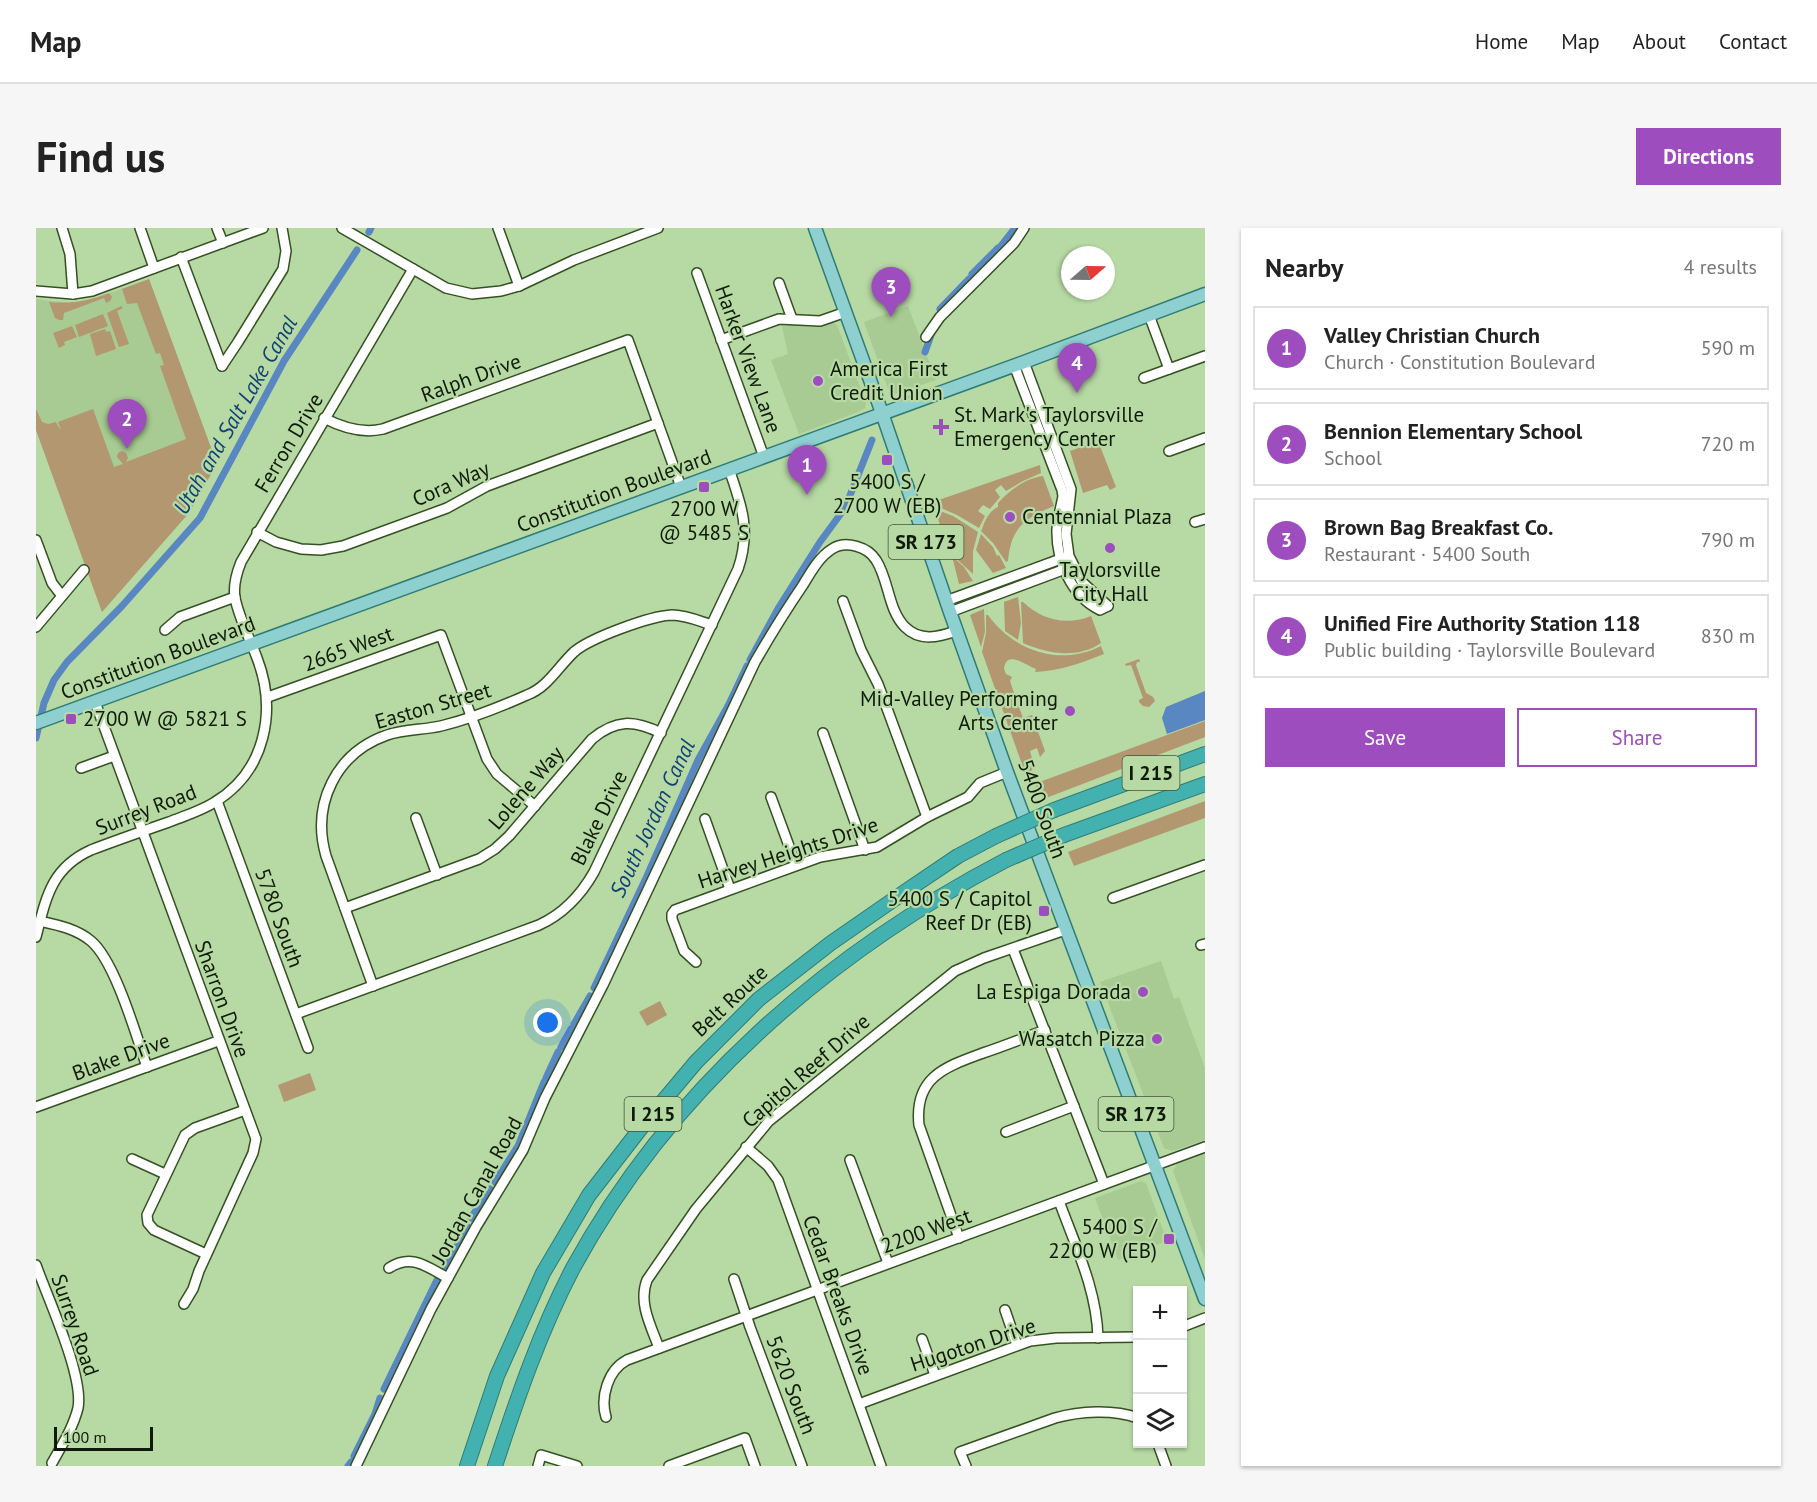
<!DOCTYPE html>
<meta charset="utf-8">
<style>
:root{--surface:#fff;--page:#f6f6f6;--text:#222;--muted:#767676;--line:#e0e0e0;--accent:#9d4dbe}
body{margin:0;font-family:"PT Sans",sans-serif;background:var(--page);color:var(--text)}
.controls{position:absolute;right:18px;bottom:18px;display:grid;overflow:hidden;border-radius:0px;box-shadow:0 2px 4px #0004}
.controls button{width:54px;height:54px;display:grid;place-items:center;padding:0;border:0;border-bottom:2px solid var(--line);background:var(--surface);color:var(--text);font:30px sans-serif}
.compass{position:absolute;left:1025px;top:18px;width:54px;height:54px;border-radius:50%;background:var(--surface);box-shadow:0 2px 4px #0004;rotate:70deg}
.scale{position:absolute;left:18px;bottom:15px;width:99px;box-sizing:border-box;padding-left:6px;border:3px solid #0f1b08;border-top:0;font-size:16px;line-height:21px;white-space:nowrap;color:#0f1b08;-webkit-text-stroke:4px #b7d9a4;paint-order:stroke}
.you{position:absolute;left:512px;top:795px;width:21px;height:21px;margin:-15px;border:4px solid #fff;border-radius:50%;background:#1a73e8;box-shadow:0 0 0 9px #1a73e833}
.badge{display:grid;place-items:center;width:39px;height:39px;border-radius:50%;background:var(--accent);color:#fff;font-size:20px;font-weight:700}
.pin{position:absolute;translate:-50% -50px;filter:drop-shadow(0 2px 3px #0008)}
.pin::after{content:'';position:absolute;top:32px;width:21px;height:18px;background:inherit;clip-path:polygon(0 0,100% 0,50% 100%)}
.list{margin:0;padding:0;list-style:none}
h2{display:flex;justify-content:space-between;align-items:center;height:78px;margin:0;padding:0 24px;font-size:26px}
h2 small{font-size:20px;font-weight:400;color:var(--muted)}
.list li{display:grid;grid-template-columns:39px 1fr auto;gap:18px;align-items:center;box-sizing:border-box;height:84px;margin:0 12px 12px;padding:0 12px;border:2px solid var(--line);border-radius:0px}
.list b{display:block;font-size:22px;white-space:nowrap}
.list p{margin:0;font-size:20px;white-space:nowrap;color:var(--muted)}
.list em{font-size:20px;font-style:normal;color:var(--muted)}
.actions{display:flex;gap:12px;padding:18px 24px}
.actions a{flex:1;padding:14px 0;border:2px solid var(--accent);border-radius:0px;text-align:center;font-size:21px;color:var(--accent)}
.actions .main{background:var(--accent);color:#fff}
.icon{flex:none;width:33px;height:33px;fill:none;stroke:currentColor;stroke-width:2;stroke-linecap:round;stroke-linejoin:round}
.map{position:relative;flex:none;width:1169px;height:1238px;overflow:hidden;border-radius:0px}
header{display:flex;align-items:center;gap:36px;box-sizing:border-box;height:84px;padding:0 30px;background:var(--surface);border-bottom:2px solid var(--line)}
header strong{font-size:28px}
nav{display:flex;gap:33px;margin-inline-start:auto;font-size:21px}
.intro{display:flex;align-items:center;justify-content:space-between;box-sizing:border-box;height:144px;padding:0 36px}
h1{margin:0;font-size:42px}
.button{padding:15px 27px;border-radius:0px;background:var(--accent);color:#fff;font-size:21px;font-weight:700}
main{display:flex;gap:36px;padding:0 36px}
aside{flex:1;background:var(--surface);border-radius:0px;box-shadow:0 2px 4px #0004}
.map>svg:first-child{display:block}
.built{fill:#a7cb92}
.green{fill:#b39771}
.water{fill:#5987c1}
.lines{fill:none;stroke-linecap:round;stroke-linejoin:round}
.canal{stroke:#5987c1;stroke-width:7}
.minor-casing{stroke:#355123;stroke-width:12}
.major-casing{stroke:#307c75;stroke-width:15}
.highway-casing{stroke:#307c75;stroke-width:16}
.minor{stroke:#fff;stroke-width:9}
.major{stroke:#8ed0d0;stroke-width:12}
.highway{stroke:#42b1b0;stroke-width:14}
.highway-bridge-casing{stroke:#307c75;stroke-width:16;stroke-linecap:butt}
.highway-bridge{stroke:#42b1b0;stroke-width:14}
.poi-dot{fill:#9d4dbe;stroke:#b7d9a4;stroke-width:2}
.labels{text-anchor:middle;stroke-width:4.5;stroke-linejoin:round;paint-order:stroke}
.shield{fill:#b7d9a4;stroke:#415437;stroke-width:1.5}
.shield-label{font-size:20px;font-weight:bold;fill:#0f1b08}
.street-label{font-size:21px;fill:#0f1b08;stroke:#b7d9a4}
.poi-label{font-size:21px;fill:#0f1b08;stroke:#b7d9a4;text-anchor:end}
.water-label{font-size:22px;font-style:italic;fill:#104076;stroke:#b7d9a4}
</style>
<header>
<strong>Map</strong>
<nav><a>Home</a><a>Map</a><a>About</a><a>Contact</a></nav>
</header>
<div class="intro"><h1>Find us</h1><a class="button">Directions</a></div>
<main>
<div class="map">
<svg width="1169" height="1238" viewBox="0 0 1169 1238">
<rect width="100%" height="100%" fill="#b7d9a4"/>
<g class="built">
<path d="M113,51L181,236L152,286L66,384L0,202V71L35,75L51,73Z"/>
<path d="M872,78L900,152L858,166L851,158L828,94Z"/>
<path d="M745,94L773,99L796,94L801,97L830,175L829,180L822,184L763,206L735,132L752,126Z"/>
<path d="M1125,733L1138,771L1143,769L1169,840V912L1136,923L1128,920L1064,754Z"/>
<path d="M1169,926V1031L1137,943L1141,936Z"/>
<path d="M1105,953L1110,955L1131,1013L1082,1032L1059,970Z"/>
</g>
<g class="green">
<path d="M113,51L181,236L152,286L66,384L0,202V181L6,194L12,196L20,194L22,198L7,204L22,198L25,202L22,194L57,181L78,239L87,236L81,229L82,225L86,223L90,225L92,230L90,234L150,211L124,138L128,137L124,125L120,126L101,75L91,76L86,61Z"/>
<path d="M73,65L76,69L74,73L70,75L68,70L28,85L27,92H23L19,90L13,74C35,76 53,73 73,65Z"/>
<path d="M85,78L87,80L81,83L93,116L83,119L71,85Z"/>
<path d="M67,86L72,98L43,109L39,97Z"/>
<path d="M36,98L41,109L28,114L29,117L23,120L17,105Z"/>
<path d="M69,101L70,104L74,103L80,121L60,128L54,106Z"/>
<path d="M1062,213L1080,259L1074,262L1071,257L1047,265L1034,223Z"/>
<path d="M1004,237L1005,245L987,253L970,263L965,257L959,262L964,269L954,281L947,277L942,283L949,288L943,300L921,287L898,277L897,274Z"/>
<path d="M1007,248L1018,278C989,290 975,299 972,333L970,334L957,315L945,303L946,301C949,292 954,282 962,279V275C974,262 990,250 1007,248Z"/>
<path d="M899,281L917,288L942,304L937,323V346L912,323Z"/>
<path d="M945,306L957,319L961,328L963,327L970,340L957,345L940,322Z"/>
<path d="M916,328L928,339L937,353L923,356Z"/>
<path d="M982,369L985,395L982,412L969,403L968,374Z"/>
<path d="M985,374H987C1006,392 1030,398 1055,388L1065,415C1042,431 1011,426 987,415Z"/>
<path d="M948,381L949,404L945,419L934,387Z"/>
<path d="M950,387H952C978,423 1024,439 1065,418L1068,426C1045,435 1024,443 999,444L1000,441C989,437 970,421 968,441L970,446L976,449L974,453L979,468L988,465L987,468L980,471L987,490L996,487L1009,523L1004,529L1001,520L994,523L998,538L996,542L990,546L993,556L946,424L950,405Z"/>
<path d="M1103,431L1104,434H1101L1100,437L1110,465L1117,469L1119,473L1113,479L1107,478L1103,474V472L1107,470L1095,437L1090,438L1089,436Z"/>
<path d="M1169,493V509L1010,570L998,556Z"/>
<path d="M1169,573V590L1038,638L1032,624Z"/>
<path d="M624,773L631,787L611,798L603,784Z"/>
<path d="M274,845L280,862L248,874L242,857Z"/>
</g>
<path class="water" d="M1169,463V492L1131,506L1126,490L1130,479Z"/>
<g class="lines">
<g class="canal">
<path d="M333,4L335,0"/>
<path d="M965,18L979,0"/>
<path d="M936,46L962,20"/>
<path d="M904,81L933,51"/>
<path d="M889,124L895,107"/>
<path d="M714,432L743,379L784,314L809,280L836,212"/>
<path d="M0,510L8,475L18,452L31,434L86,378L164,290L248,133L321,22"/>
<path d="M558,760L611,648L662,532L692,478L711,438"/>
<path d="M538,796L554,768"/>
<path d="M525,819L535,801"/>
<path d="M510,850L522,824"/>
<path d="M459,954L482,918L508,854"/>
<path d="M435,990L454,961"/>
<path d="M409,1041L431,998"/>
<path d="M348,1161L401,1052"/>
<path d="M318,1228L339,1186L344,1170"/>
<path d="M312,1238L315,1234"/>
</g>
<defs>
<g id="minor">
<path d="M26,0L34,26L37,66"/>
<path d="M104,0L118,40"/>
<path d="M181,0L187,15"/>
<path d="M306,0L410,60L436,66L465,63L483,58L538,32L622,0"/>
<path d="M462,0L483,58"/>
<path d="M145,29L186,138"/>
<path d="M661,45L728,229"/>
<path d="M743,55L756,91"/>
<path d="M0,63L37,66L56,63L227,0"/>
<path d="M1113,87L1133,141"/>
<path d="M890,109L904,89L978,15L988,0"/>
<path d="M685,112L743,91L784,93L810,84"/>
<path d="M988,134L1035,261L1030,306L1033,328L1046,354L1072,378"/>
<path d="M978,137L1026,262L1027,268C1025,279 1022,290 1021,301C1020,332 1035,368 1064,382L1072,378"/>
<path d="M186,138L202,114L247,41L250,23L246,0"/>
<path d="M1108,150L1169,128"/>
<path d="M288,190C307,200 326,206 347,201L592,112L645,259"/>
<path d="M1133,223L1169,210"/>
<path d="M1159,294L1169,291"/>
<path d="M221,304L240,314L265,321L285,322L307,318L411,280L451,258L622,195"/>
<path d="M0,312L16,355L26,368"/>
<path d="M807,373L825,422L842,456L891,589"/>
<path d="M910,373L1030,329"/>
<path d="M914,384L1032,340"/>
<path d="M0,399L48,342"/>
<path d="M129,402L144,389L199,369"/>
<path d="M232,469L405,407L451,531L461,546L499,578"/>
<path d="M59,474L220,911L217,925L163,1043L157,1061L148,1076"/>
<path d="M787,505L829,622"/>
<path d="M45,540L78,528"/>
<path d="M735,569L760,637"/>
<path d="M181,573L272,820"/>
<path d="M380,590L401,647"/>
<path d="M669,591L694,661"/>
<path d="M1077,670L1169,637"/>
<path d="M309,680L443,631L459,621L473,608L556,511C580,491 598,492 625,505"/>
<path d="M4,693C22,697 41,701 55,713C79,733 100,807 111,839"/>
<path d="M0,709C10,670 15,640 55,622C81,612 107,603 133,594C148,588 165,583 179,574C230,543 241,482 221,430C214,411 203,390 199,370C197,358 201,344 205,334L377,41"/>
<path d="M1165,717L1169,716"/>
<path d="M977,721L1068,956"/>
<path d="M660,734L648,723L636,691V686L639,682L784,629L841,619L891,589L932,569L944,555L971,544"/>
<path d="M337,758L290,628C275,576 300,525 351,507C368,501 388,502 405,498C434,491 464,479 491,467C512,459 522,439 538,424C554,410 614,388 636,387C650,387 663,393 676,397"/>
<path d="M260,786L503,697C527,686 545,667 558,644L702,341C715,303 706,278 693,241"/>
<path d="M0,879L182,813"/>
<path d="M970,904L1038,878"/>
<path d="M710,919L732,938L742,952L845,1238"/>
<path d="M96,931L129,946"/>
<path d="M814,932L852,1035"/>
<path d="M1023,973C1039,1017 1061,1062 1062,1110"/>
<path d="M923,1010L883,897C878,849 909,839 947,825C968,818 988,810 1009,802"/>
<path d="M170,1026L118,1002L112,995L111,987L149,907L159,900L209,882"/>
<path d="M0,1037C12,1071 48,1148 42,1180C37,1200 26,1217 16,1235"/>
<path d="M353,1040C376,1025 391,1039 412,1050"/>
<path d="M698,1051L714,1099L766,1238"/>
<path d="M969,1082L981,1117"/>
<path d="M1146,1099L1169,1090"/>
<path d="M886,1111L899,1147"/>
<path d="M623,1120C615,1098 602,1075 611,1052L660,981L733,893L919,743L948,730L1029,702"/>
<path d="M823,1176L994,1113L1020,1110L1102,1109"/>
<path d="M570,1189C564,1169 572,1142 591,1132L1169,919"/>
<path d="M1122,1216L1130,1238"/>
<path d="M320,1238L395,1081L440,999L487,922L509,870L567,757L719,434C734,408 750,382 767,357C775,344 783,329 796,321C810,312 832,319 840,332C853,352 852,382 869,399C884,414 903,409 920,403"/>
<path d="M502,1238L505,1227L541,1238"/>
<path d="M633,1238L709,1210L719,1238"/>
<path d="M930,1238L924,1224L1019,1190C1044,1183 1077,1181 1102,1190"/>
</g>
<g id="major">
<path d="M779,0L846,185L914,384L971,544L1169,1071"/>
<path d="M0,495L988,134L1169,66"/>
</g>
<g id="highway">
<path d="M1018,582L1169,526"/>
<path d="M1028,607L1169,556"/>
<path d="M431,1238L461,1148L507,1045L553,967L608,896L660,834L723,771L795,715L873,661L922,628L960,608"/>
<path d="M459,1238C481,1171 504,1103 537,1040C634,862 792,725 970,632"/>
</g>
</defs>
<use href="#minor" class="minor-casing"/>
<use href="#major" class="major-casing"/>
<use href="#highway" class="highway-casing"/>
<use href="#minor" class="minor"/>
<use href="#major" class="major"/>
<use href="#highway" class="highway"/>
<defs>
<g id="highway-bridge">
<path d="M960,608L1018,582"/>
<path d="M970,632L1028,607"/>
</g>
</defs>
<use href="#highway-bridge" class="highway-bridge-casing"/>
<use href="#highway-bridge" class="highway-bridge"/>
</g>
<g class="poi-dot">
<circle cx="782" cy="153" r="6"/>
<path d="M902 190h6v6h6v6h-6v6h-6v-6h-6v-6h6z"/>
<rect x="845" y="226" width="12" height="12" rx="3"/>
<rect x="662" y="253" width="12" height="12" rx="3"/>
<circle cx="974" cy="289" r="6"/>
<circle cx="1074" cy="320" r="6"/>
<circle cx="1034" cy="483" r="6"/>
<rect x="29" y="485" width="12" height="12" rx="3"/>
<rect x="1002" y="677" width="12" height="12" rx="3"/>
<circle cx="1107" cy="764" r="6"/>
<circle cx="1121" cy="811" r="6"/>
<rect x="1127" y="1005" width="12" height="12" rx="3"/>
</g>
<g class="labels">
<g class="shield">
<rect x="852.5" y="297" width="75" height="34" rx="4.5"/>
<rect x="1086.5" y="528" width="57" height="34" rx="4.5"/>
<rect x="588.5" y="869" width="57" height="34" rx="4.5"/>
<rect x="1062.5" y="869" width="75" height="34" rx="4.5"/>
</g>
<g class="shield-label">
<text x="890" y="321">SR 173</text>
<text x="1115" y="552">I 215</text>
<text x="617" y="893">I 215</text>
<text x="1100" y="893">SR 173</text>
</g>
<g class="street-label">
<text transform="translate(712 131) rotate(70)" y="7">Harker View Lane</text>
<text transform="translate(435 150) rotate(-20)" y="7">Ralph Drive</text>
<text transform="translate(253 215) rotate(-59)" y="7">Ferron Drive</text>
<text transform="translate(415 256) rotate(-24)" y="7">Cora Way</text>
<text transform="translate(578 263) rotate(-20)" y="7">Constitution Boulevard</text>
<text transform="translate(312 421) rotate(-20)" y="7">2665 West</text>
<text transform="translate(122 430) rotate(-20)" y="7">Constitution Boulevard</text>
<text transform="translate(397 478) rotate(-16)" y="7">Easton Street</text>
<text transform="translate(490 560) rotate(-49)" y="7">Lolene Way</text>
<text transform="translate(1006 581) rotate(70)" y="7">5400 South</text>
<text transform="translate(110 582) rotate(-21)" y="7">Surrey Road</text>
<text transform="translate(563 590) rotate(-64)" y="7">Blake Drive</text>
<text transform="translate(752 625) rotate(-18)" y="7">Harvey Heights Drive</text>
<text transform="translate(243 690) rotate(70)" y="7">5780 South</text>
<text transform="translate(186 771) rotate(70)" y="7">Sharron Drive</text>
<text transform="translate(694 773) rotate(-43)" y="7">Belt Route</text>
<text transform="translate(85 829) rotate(-20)" y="7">Blake Drive</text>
<text transform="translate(770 843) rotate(-41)" y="7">Capitol Reef Drive</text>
<text transform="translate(441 962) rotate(-61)" y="7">Jordan Canal Road</text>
<text transform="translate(890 1003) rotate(-20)" y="7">2200 West</text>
<text transform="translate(802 1067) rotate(70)" y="7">Cedar Breaks Drive</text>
<text transform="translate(39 1097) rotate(71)" y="7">Surrey Road</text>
<text transform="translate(937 1117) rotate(-18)" y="7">Hugoton Drive</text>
<text transform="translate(755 1157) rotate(69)" y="7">5620 South</text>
</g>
<g class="poi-label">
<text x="794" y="148" text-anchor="start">America First<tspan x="794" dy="24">Credit Union</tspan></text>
<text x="918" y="194" text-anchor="start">St. Mark's Taylorsville<tspan x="918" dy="24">Emergency Center</tspan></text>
<text x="851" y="261" text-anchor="middle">5400 S /<tspan x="851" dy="24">2700 W (EB)</tspan></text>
<text x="668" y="288" text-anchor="middle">2700 W<tspan x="668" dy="24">@ 5485 S</tspan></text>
<text x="986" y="296" text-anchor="start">Centennial Plaza</text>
<text x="1074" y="349" text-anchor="middle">Taylorsville<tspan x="1074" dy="24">City Hall</tspan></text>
<text x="1022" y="478">Mid-Valley Performing<tspan x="1022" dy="24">Arts Center</tspan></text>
<text x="47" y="498" text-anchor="start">2700 W @ 5821 S</text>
<text x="996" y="678">5400 S / Capitol<tspan x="996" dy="24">Reef Dr (EB)</tspan></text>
<text x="1095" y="771">La Espiga Dorada</text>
<text x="1109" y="818">Wasatch Pizza</text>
<text x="1121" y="1006">5400 S /<tspan x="1121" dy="24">2200 W (EB)</tspan></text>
</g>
<g class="water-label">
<text transform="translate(199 187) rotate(-60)" y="8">Utah and Salt Lake Canal</text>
<text transform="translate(616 590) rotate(-65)" y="8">South Jordan Canal</text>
</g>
</g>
</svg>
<div class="controls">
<button>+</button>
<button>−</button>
<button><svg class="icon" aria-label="layers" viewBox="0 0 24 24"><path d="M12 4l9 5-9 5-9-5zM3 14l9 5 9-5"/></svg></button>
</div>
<svg class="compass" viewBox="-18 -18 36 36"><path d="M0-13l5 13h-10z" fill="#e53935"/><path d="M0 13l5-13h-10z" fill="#767676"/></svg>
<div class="scale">100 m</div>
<div class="you"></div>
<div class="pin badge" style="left:771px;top:267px">1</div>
<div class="pin badge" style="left:91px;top:221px">2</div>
<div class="pin badge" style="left:855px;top:89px">3</div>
<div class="pin badge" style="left:1041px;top:165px">4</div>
</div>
<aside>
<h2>Nearby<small>4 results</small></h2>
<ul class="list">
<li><span class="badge">1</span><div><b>Valley Christian Church</b><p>Church · Constitution Boulevard</p></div><em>590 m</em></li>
<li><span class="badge">2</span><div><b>Bennion Elementary School</b><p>School</p></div><em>720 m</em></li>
<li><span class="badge">3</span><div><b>Brown Bag Breakfast Co.</b><p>Restaurant · 5400 South</p></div><em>790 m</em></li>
<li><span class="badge">4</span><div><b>Unified Fire Authority Station 118</b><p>Public building · Taylorsville Boulevard</p></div><em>830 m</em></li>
</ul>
<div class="actions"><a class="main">Save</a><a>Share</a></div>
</aside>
</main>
